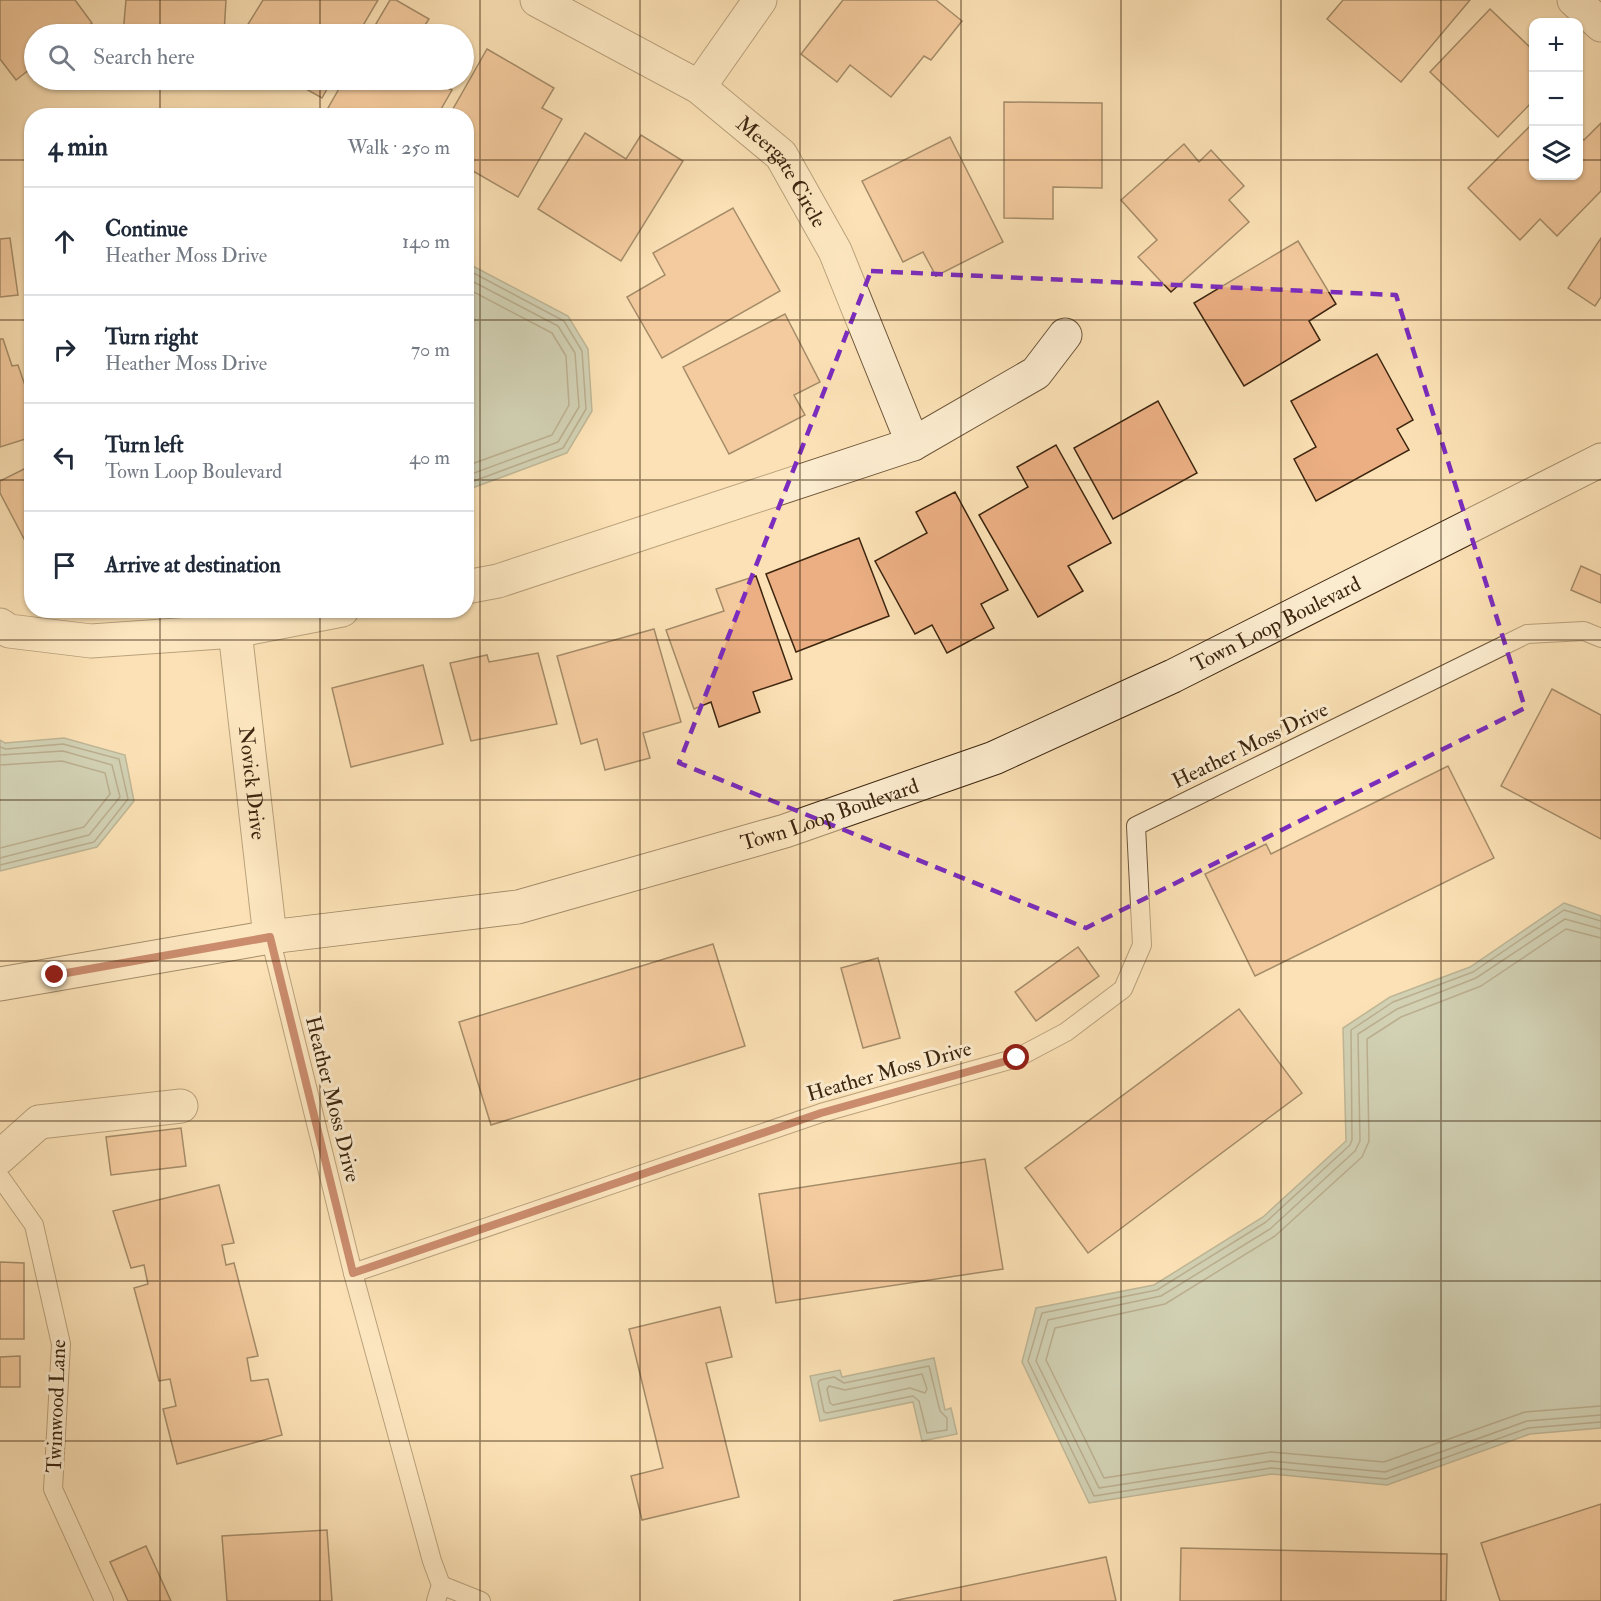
<!DOCTYPE html>
<meta charset="utf-8">
<style>
:root{--surface:#fff;--page:#f2f2f3;--text:#1f2937;--muted:#747a83;--line:#e0e1e3}
body{margin:0;font-family:"IM FELL Double Pica",serif;background:var(--page);color:var(--text)}
.controls{position:absolute;right:18px;top:18px;display:grid;overflow:hidden;border-radius:12px;box-shadow:0 2px 4px #0004}
.controls button{width:54px;height:54px;display:grid;place-items:center;padding:0;border:0;border-bottom:2px solid var(--line);background:var(--surface);color:var(--text);font:30px sans-serif}
.stop{position:absolute;width:18px;height:18px;margin:-14px;border:4px solid #8f2418;border-radius:50%;background:#fff}
.stop.end{background:#8f2418;border-color:#fff;box-shadow:0 2px 6px #0008}
.list{margin:0;padding:0;list-style:none}
h2{display:flex;justify-content:space-between;align-items:center;height:78px;margin:0;padding:0 24px;font-size:26px}
h2 small{font-size:20px;font-weight:400;color:var(--muted)}
.list li{display:grid;grid-template-columns:39px 1fr auto;gap:18px;align-items:center;box-sizing:border-box;height:108px;padding:0 24px;border-top:2px solid var(--line)}
.list b{display:block;font-size:22px;white-space:nowrap}
.list p{margin:0;font-size:20px;white-space:nowrap;color:var(--muted)}
.list em{font-size:20px;font-style:normal;color:var(--muted)}
.icon{flex:none;width:33px;height:33px;fill:none;stroke:currentColor;stroke-width:2;stroke-linecap:round;stroke-linejoin:round}
.map{position:relative;flex:none;width:1601px;height:1601px;overflow:hidden}
.search{position:absolute;background:var(--surface);box-shadow:0 2px 4px #0004;left:24px;top:24px;width:450px;height:66px;display:flex;align-items:center;gap:15px;box-sizing:border-box;padding:0 21px;border-radius:33px;color:var(--muted);font-size:22px}
.panel{position:absolute;background:var(--surface);box-shadow:0 2px 4px #0004;left:24px;top:108px;width:450px;height:510px;border-radius:24px}
.map>svg:first-child{display:block}
.water{fill:#9fbcb3;stroke:#778071;stroke-width:1.5}
.lines{fill:none;stroke-linecap:round;stroke-linejoin:round}
.shore{stroke:#6e7061;stroke-width:1.5}
.building{fill:#ebaf83;stroke:#3c250f;stroke-width:1.5}
.lane-casing{stroke:#6c5438;stroke-width:20}
.street-casing{stroke:#6c5438;stroke-width:35}
.secondary-casing{stroke:#3c250f;stroke-width:35}
.lane{stroke:#fceccf;stroke-width:18}
.street{stroke:#fceccf;stroke-width:33}
.secondary{stroke:#fceccf;stroke-width:33}
.route{stroke:#8f2418;stroke-width:8}
.marked{fill:none;stroke:#7b2cbf;stroke-width:4.5;stroke-dasharray:12 8;stroke-linejoin:round}
.grid{fill:none;stroke:#3c250f;stroke-width:1.5;stroke-opacity:0.55}
.labels{text-anchor:middle;stroke-width:6;stroke-linejoin:round;paint-order:stroke}
.street-label{font-size:21px;fill:#3c250f;stroke:#fceccf}
</style>
<div class="map">
<svg width="1601" height="1601" viewBox="0 0 1601 1601">
<rect width="100%" height="100%" fill="#fbe1b5"/>
<filter id="stains"><feTurbulence type="fractalNoise" baseFrequency=".00333" numOctaves="4"/><feColorMatrix values="0 0 0 0 .2 0 0 0 0 .09 0 0 0 0 .02 0 0 0 .5 -.17"/></filter>
<radialGradient id="worn" r=".72"><stop offset=".6" stop-color="#630" stop-opacity="0"/><stop offset="1" stop-color="#630" stop-opacity=".3"/></radialGradient>
<g class="water">
<path d="M467,263L568,316L588,349L592,411L567,453L467,490Z"/>
<path d="M64,738L125,755L134,801L97,847L0,871V740L5,743Z"/>
<path d="M1564,903L1601,916V1428L1530,1434L1387,1485L1272,1474L1089,1503L1022,1362L1036,1308L1154,1285L1263,1217L1346,1141L1343,1028L1390,997L1470,967Z"/>
<path d="M934,1358L945,1410L951,1408L957,1434L922,1441L913,1402L820,1421L810,1376L840,1370L842,1377Z"/>
</g>
<g class="lines">
<g class="shore">
<path d="M466,269L564,321L582,351L586,409L563,448L466,484"/>
<path d="M466,278L558,326L575,353L579,407L558,442L466,476"/>
<path d="M466,288L552,333L566,356L569,405L552,435L466,466"/>
<path d="M0,747L6,749L63,744L119,759L128,799L94,842L0,865"/>
<path d="M0,755L63,751L112,765L120,797L89,835L0,858"/>
<path d="M0,765L62,761L105,773L110,794L84,827L0,848"/>
<path d="M1601,921L1564,910L1473,972L1393,1002L1351,1030L1352,1140L1350,1145L1266,1222L1157,1290L1042,1313L1028,1361L1094,1496L1271,1468L1386,1479L1528,1428L1601,1422"/>
<path d="M1601,929L1565,919L1476,978L1397,1009L1358,1034L1360,1141L1355,1151L1270,1229L1161,1296L1048,1320L1036,1361L1099,1488L1271,1461L1385,1472L1527,1421L1601,1415"/>
<path d="M1601,938L1566,929L1481,986L1401,1017L1367,1039L1369,1141L1362,1157L1275,1236L1165,1304L1055,1328L1046,1360L1104,1478L1271,1452L1384,1462L1525,1412L1601,1406"/>
<path d="M929,1366L940,1411L947,1418V1430L927,1433L919,1401L913,1396L827,1413L824,1412L818,1383L820,1380L834,1377L844,1383Z"/>
<path d="M922,1374L927,1389L925,1393L910,1388L833,1405L830,1403L827,1389L829,1386L845,1390Z"/>
</g>
</g>
<g class="building">
<path d="M0,0H75L92,23L76,34H34V66L16,80L0,59Z"/>
<path d="M126,0H226L224,34H123Z"/>
<path d="M263,0H378L358,34H242Z"/>
<path d="M390,0H396L429,19L419,34H370Z"/>
<path d="M843,0H936L962,21L931,60L924,56L891,97L850,65L837,82L801,54Z"/>
<path d="M1343,0H1470L1401,82L1327,19Z"/>
<path d="M1490,9L1534,51V100L1498,137L1430,72Z"/>
<path d="M487,49L554,88L542,108L562,119L518,197L466,167V116H449Z"/>
<path d="M290,80H332L322,98Z"/>
<path d="M344,80H434L452,90L437,116H341L328,108Z"/>
<path d="M1004,102L1102,103V188L1053,187V219L1004,218Z"/>
<path d="M1534,122V176H1578V135L1584,140L1601,123V191L1557,236L1540,219L1520,240L1468,188Z"/>
<path d="M585,133L626,159L641,135L683,161L621,261L538,209Z"/>
<path d="M950,137L1003,242L936,276L923,252L903,262L862,181Z"/>
<path d="M1184,144L1199,162L1211,150L1244,186L1229,200L1249,222L1171,292L1138,257L1157,240L1121,200Z"/>
<path d="M733,208L780,291L662,358L627,297L665,275L653,253Z"/>
<path d="M10,238L18,295L0,297V239Z"/>
<path d="M1601,238V297L1595,306L1568,288Z"/>
<path d="M1298,241L1336,304L1309,321L1320,340L1244,386L1194,303Z"/>
<path d="M785,314L820,382L794,395L805,415L729,454L683,367Z"/>
<path d="M0,339H3L12,366L18,365L32,406V437L0,447Z"/>
<path d="M1377,354L1413,420L1397,429L1409,450L1316,501L1294,459L1316,447L1291,401Z"/>
<path d="M1158,401L1197,473L1113,519L1074,448Z"/>
<path d="M1056,445L1111,543L1068,566L1083,591L1038,617L979,515L1028,487L1017,467Z"/>
<path d="M32,465V554L0,493V481Z"/>
<path d="M955,492L1008,590L981,604L994,628L947,653L932,625L915,634L875,561L927,533L916,512Z"/>
<path d="M859,538L889,616L796,652L766,574Z"/>
<path d="M1581,566L1601,575V603L1571,590Z"/>
<path d="M756,576L792,679L753,692L760,712L719,727L711,702L694,709L666,630L724,611L716,589Z"/>
<path d="M654,629L681,722L643,733L650,758L605,770L597,739L581,744L557,656Z"/>
<path d="M538,653L557,724L471,741L450,663L487,655L489,662Z"/>
<path d="M423,665L443,744L351,767L332,688Z"/>
<path d="M1552,689L1601,715V839L1501,786Z"/>
<path d="M1448,766L1494,858L1255,976L1205,874L1266,844L1271,854Z"/>
<path d="M713,944L745,1046L491,1125L459,1022Z"/>
<path d="M1078,947L1099,976L1036,1021L1015,992Z"/>
<path d="M878,958L900,1038L863,1048L841,968Z"/>
<path d="M1239,1009L1302,1093L1088,1253L1025,1168Z"/>
<path d="M181,1128L186,1166L111,1175L106,1137Z"/>
<path d="M985,1159L1003,1269L776,1303L759,1194Z"/>
<path d="M219,1185L234,1243L222,1245L226,1265L234,1263L258,1356L247,1358L251,1381L268,1379L282,1435L177,1464L163,1409L176,1406L170,1379L159,1381L134,1288L148,1284L144,1265L131,1268L113,1211Z"/>
<path d="M0,1262L24,1263V1339H0Z"/>
<path d="M720,1307L732,1357L706,1363L739,1497L642,1520L631,1476L663,1468L629,1329Z"/>
<path d="M20,1356V1387H0V1357Z"/>
<path d="M1601,1504V1601H1500L1481,1543Z"/>
<path d="M327,1530L332,1601H227L222,1536Z"/>
<path d="M146,1546L171,1601H128L110,1562Z"/>
<path d="M1181,1548L1447,1554L1446,1601H1180Z"/>
<path d="M1106,1557L1116,1601H893Z"/>
</g>
<g class="lines">
<defs>
<g id="lane">
<path d="M270,937L353,1273L432,1561L441,1585L436,1601"/>
<path d="M0,1177L34,1225L61,1344L53,1489L104,1601"/>
<path d="M353,1273L821,1113L1017,1058L1066,1032L1123,989L1142,945L1136,826L1527,634L1584,631L1601,638"/>
<path d="M441,1585L481,1601"/>
</g>
<g id="street">
<path id="s1" d="M537,0L699,87L781,155L835,251L913,444"/>
<path d="M1574,0L1601,25"/>
<path d="M699,87L760,0"/>
<path d="M466,587L498,581L913,444L1036,373L1065,335"/>
<path d="M0,625L9,631L91,641L235,631L342,610"/>
<path id="s2" d="M235,631L270,937"/>
<path d="M0,1157L39,1122L181,1106"/>
</g>
<g id="secondary">
<path id="s3" d="M0,984L270,937L518,907L785,831L994,758L1173,676L1601,460"/>
</g>
</defs>
<use href="#lane" class="lane-casing"/>
<use href="#street" class="street-casing"/>
<use href="#secondary" class="secondary-casing"/>
<use href="#lane" class="lane"/>
<use href="#street" class="street"/>
<use href="#secondary" class="secondary"/>
</g>
<g class="lines">
<path class="route" d="M55,975L270,937L353,1273L821,1113L1017,1058"/>
</g>
<path d="M0 0H1601V1601H0ZM871,271L1396,295L1525,708L1086,928L679,763Z" fill="#fbe1b5" fill-opacity=".55" fill-rule="evenodd"/>
<path class="marked" d="M871,271L1396,295L1525,708L1086,928L679,763Z"/>
<path class="grid" d="M160,0V34M320,0V34M480,0V1601M640,0V1601M800,0V1601M961,0V1601M1121,0V1601M1281,0V1601M1441,0V1601M160,80V116M320,80V116M0,160H32M466,160H1534M1578,160H1601M0,320H32M466,320H1601M0,480H32M466,480H1601M160,610V1601M320,610V1601M0,640H1601M0,800H1601M0,961H1601M0,1121H1601M0,1281H1601M0,1441H1601"/>
<g class="labels">
<g class="street-label">
<text dy="7" stroke="none"><textPath href="#s1" startOffset="304">Meergate Circle</textPath></text>
<text dy="7" stroke="none"><textPath href="#s3" startOffset="1335">Town Loop Boulevard</textPath></text>
<text transform="translate(1250 745) rotate(-26)" y="7">Heather Moss Drive</text>
<text dy="7" stroke="none"><textPath href="#s2" startOffset="153">Novick Drive</textPath></text>
<text dy="7" stroke="none"><textPath href="#s3" startOffset="849">Town Loop Boulevard</textPath></text>
<text transform="translate(889 1071) rotate(-16)" y="7">Heather Moss Drive</text>
<text transform="translate(333 1099) rotate(76)" y="7">Heather Moss Drive</text>
<text transform="translate(56 1406) rotate(-88)" y="7">Twinwood Lane</text>
</g>
</g>
<rect width="100%" height="100%" filter="url(#stains)"/>
<rect width="100%" height="100%" fill="url(#worn)"/>
</svg>
<div class="controls">
<button>+</button>
<button>−</button>
<button><svg class="icon" aria-label="layers" viewBox="0 0 24 24"><path d="M12 4l9 5-9 5-9-5zM3 14l9 5 9-5"/></svg></button>
</div>
<div class="stop" style="left:1017px;top:1058px"></div>
<div class="stop end" style="left:55px;top:975px"></div>
<div class="search"><svg class="icon" aria-label="search" viewBox="0 0 24 24"><circle cx="10" cy="10" r="6"/><path d="M15 15l6 6"/></svg>Search here</div>
<section class="panel">
<h2>4 min<small>Walk · 250 m</small></h2>
<ul class="list">
<li><svg class="icon" aria-label="ahead" viewBox="0 0 24 24"><path d="M12 20V5M6 11l6-6 6 6"/></svg><div><b>Continue</b><p>Heather Moss Drive</p></div><em>140 m</em></li>
<li><svg class="icon" aria-label="right" viewBox="0 0 24 24"><path d="M7 20v-9h11M14 6l5 5-5 5"/></svg><div><b>Turn right</b><p>Heather Moss Drive</p></div><em>70 m</em></li>
<li><svg class="icon" aria-label="left" viewBox="0 0 24 24"><path d="M17 20v-9H6M10 6l-5 5 5 5"/></svg><div><b>Turn left</b><p>Town Loop Boulevard</p></div><em>40 m</em></li>
<li><svg class="icon" aria-label="arrive" viewBox="0 0 24 24"><path d="M6 21V4h12l-3 4 3 4H6"/></svg><div><b>Arrive at destination</b></div></li>
</ul>
</section>
</div>
